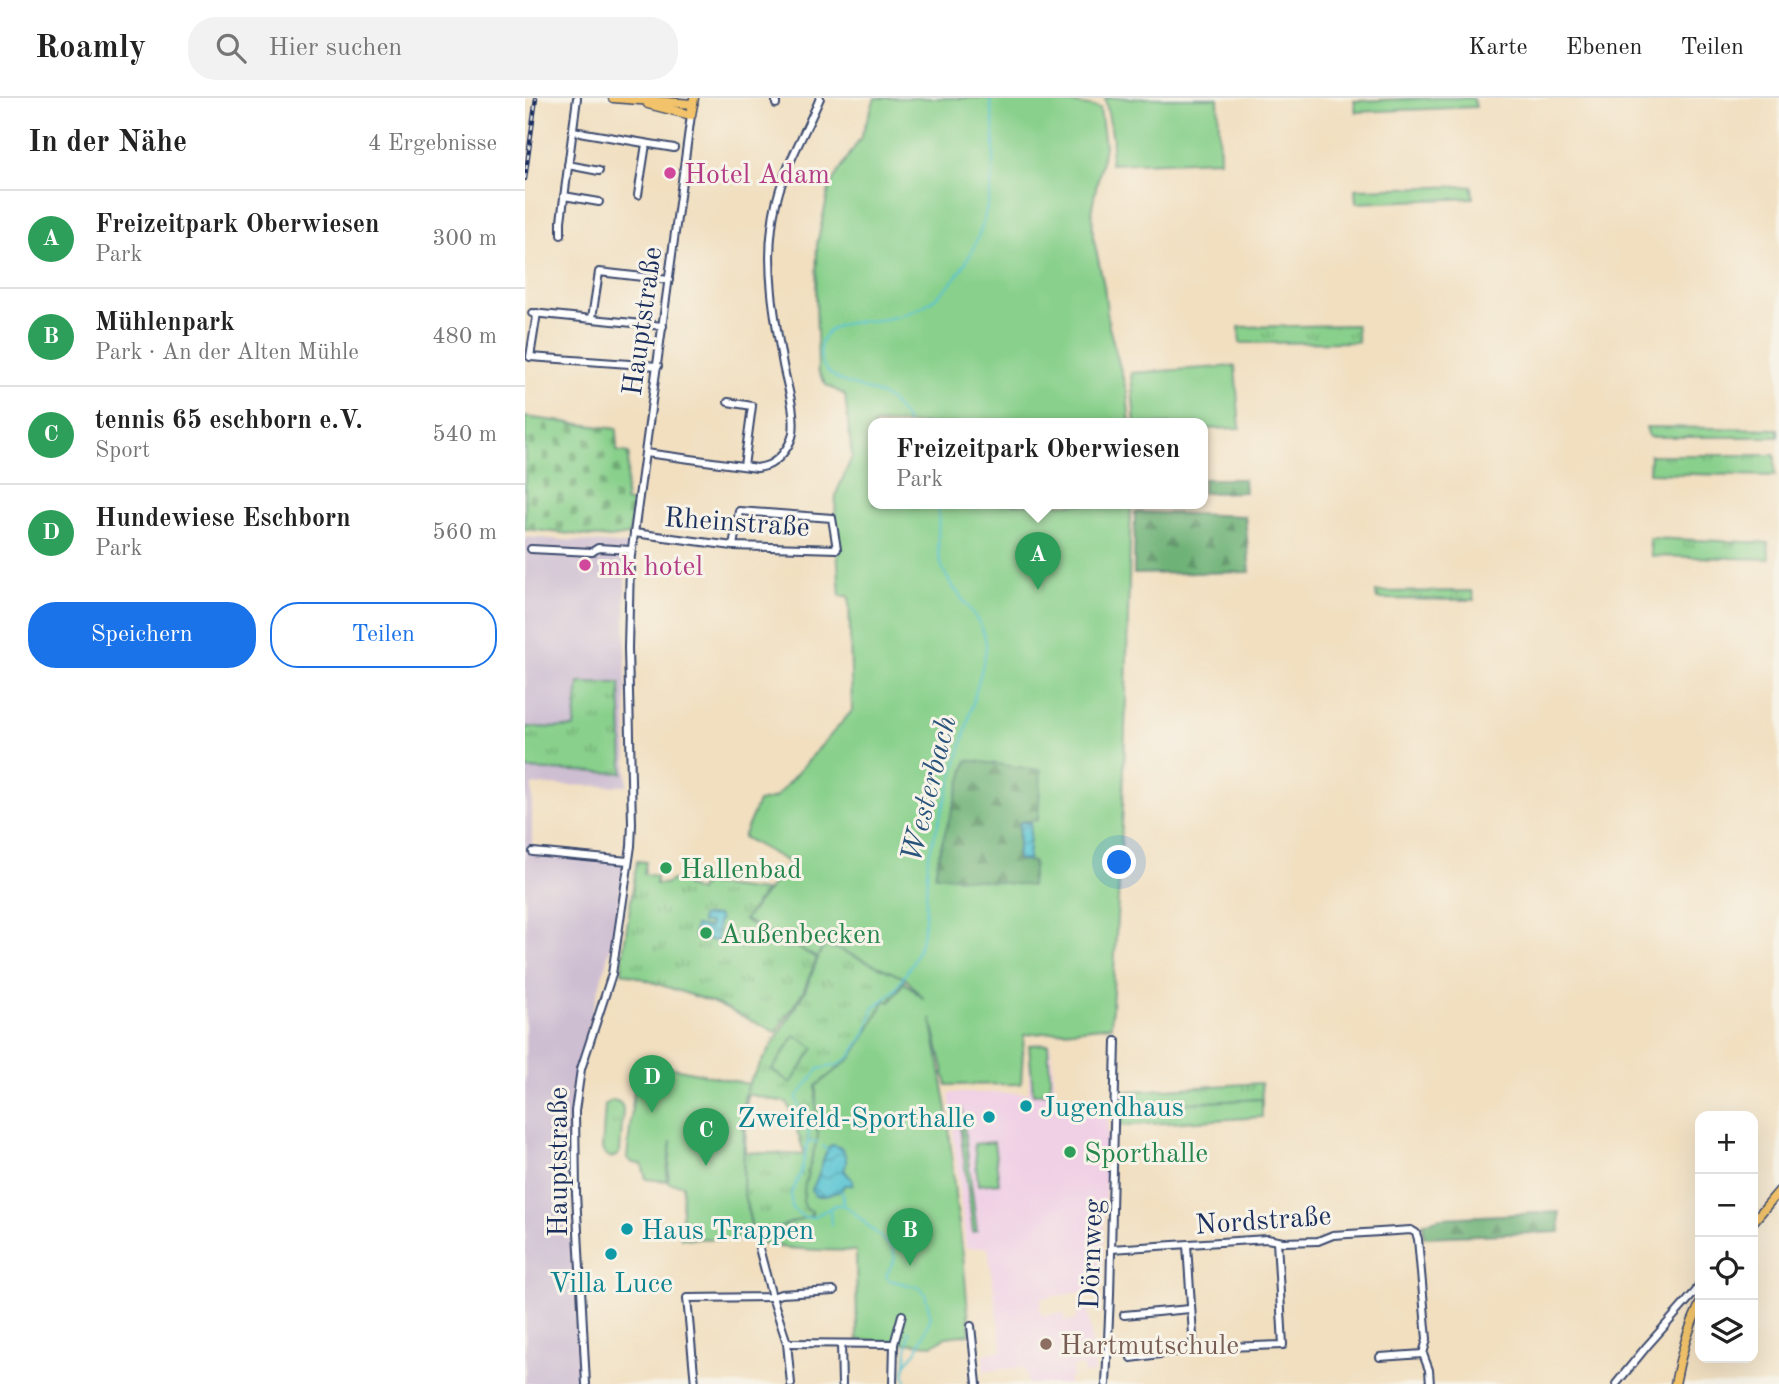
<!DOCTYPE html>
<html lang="de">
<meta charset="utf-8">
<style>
:root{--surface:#fff;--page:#f2f2f2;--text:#222;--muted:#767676;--line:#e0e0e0;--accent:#1a73e8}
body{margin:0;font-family:"Old Standard TT",serif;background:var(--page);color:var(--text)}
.controls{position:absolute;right:21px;bottom:21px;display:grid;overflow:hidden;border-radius:14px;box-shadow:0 7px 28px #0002}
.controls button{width:63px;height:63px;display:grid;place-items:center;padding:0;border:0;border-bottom:2px solid var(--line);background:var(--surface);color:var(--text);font:35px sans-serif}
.you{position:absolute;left:595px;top:765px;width:24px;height:24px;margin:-18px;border:5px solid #fff;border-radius:50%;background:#1a73e8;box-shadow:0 0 0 10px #1a73e833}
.badge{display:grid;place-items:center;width:46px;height:46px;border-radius:50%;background:var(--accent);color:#fff;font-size:23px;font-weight:700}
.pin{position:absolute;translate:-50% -58px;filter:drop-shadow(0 2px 4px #0008)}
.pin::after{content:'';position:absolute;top:37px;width:24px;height:21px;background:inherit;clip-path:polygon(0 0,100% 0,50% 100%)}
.popup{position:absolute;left:343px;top:320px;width:340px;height:91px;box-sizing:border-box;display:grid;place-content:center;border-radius:14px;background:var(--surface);filter:drop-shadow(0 2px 5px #0005);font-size:23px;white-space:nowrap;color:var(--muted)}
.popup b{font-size:26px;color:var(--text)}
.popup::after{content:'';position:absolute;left:50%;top:100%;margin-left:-14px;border:14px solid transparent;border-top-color:var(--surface)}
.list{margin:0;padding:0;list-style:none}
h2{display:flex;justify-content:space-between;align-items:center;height:91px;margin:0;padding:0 28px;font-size:30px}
h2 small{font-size:23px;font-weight:400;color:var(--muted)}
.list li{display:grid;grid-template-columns:46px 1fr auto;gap:21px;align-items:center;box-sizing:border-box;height:98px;padding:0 28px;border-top:2px solid var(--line)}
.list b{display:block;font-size:26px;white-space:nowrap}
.list p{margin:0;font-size:23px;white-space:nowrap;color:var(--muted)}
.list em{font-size:23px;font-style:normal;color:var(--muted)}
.actions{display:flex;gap:14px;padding:21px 28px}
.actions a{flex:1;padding:16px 0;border:2px solid var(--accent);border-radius:28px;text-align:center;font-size:24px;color:var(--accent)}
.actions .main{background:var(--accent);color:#fff}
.icon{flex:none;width:38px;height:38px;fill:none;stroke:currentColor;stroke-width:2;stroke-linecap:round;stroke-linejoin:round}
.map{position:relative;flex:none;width:1254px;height:1286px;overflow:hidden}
header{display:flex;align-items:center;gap:42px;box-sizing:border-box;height:98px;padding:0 35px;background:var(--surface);border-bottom:2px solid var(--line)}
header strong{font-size:33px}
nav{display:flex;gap:38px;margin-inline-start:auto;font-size:24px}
.search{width:490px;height:63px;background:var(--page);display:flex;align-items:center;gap:18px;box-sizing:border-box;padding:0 24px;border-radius:28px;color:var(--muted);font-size:26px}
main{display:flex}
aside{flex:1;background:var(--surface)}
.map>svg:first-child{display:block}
.built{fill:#f0d0e5}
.industrial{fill:#cebed2}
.grass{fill:url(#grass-tufts);stroke:#528074;stroke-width:2;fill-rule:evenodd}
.forest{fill:url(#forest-firs);stroke:#44706a;stroke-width:2}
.cemetery{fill:url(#cemetery-stones);stroke:#528074;stroke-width:2}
.green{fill:#88d08b;stroke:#528074;stroke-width:2;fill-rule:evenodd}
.water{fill:url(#water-waves);stroke:#3a7a98;stroke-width:2}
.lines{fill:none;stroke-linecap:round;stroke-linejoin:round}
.stream{stroke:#59c4d3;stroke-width:2}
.minor-casing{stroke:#3b496d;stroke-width:10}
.major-casing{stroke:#3b496d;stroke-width:11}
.minor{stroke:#fff;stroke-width:6}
.major{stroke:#f2c36a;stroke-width:8}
.rail-casing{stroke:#1b2f5e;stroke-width:4.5}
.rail{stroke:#f7f3e8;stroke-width:2;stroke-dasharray:5;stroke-linecap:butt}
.hotel-dot{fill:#d1479c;stroke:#f7f3e8;stroke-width:2.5}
.leisure-dot{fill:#2e9e5b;stroke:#f7f3e8;stroke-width:2.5}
.culture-dot{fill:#0f9aa8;stroke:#f7f3e8;stroke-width:2.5}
.education-dot{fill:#8d6e63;stroke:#f7f3e8;stroke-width:2.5}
.labels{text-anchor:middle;stroke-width:6;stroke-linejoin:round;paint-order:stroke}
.hotel-label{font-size:28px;fill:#b23c85;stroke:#f7f3e8;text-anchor:start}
.street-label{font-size:28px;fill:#1b2f5e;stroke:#f7f3e8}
.leisure-label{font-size:28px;fill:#27864d;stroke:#f7f3e8;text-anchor:start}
.culture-label{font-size:28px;fill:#0d838f;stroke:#f7f3e8;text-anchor:start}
.education-label{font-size:28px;fill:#785e54;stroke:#f7f3e8;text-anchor:start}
.water-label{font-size:30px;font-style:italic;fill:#2a547b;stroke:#f7f3e8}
</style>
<header>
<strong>Roamly</strong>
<div class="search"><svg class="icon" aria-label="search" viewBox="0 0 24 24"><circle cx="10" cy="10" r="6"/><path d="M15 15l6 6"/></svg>Hier suchen</div>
<nav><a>Karte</a><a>Ebenen</a><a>Teilen</a></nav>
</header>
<main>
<aside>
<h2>In der Nähe<small>4 Ergebnisse</small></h2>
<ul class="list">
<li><span class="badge" style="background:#2e9e5b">A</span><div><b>Freizeitpark Oberwiesen</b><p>Park</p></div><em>300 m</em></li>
<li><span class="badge" style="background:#2e9e5b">B</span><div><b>Mühlenpark</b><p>Park · An der Alten Mühle</p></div><em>480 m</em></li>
<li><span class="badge" style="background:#2e9e5b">C</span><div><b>tennis 65 eschborn e.V.</b><p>Sport</p></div><em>540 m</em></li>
<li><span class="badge" style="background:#2e9e5b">D</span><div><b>Hundewiese Eschborn</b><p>Park</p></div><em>560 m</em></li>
</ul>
<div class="actions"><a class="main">Speichern</a><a>Teilen</a></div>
</aside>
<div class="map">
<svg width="1254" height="1286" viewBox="0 0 1254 1286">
<defs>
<pattern id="grass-tufts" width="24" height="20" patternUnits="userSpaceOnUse" patternTransform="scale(1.75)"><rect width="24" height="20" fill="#88d08b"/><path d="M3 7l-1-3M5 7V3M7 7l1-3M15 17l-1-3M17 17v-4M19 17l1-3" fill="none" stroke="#6ea975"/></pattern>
<pattern id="forest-firs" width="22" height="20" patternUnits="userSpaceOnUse" patternTransform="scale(1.75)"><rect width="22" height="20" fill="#6eb277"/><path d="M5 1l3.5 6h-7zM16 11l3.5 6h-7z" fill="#5a9165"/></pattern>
<pattern id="cemetery-stones" width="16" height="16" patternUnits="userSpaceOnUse" patternTransform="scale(1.75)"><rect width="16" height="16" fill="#88d08b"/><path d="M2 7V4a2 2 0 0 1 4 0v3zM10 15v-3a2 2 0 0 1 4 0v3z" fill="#6ea975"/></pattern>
<pattern id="water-waves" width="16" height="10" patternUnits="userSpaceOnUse" patternTransform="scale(1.75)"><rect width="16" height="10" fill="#59c4d3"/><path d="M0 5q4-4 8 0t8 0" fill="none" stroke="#49a0ae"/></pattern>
</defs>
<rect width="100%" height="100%" fill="#f7f3e8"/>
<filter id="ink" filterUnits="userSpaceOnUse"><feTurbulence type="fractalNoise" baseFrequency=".0143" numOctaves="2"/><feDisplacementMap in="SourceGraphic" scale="14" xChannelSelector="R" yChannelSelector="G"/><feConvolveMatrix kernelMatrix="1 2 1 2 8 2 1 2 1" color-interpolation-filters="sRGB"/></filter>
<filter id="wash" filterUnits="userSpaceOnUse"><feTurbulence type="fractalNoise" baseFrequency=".00686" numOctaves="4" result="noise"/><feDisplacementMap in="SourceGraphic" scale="28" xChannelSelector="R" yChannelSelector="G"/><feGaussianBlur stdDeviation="1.57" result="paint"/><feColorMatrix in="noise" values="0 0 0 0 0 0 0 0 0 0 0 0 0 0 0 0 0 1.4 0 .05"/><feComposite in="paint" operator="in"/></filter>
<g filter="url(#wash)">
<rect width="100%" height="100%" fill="#f1dfc0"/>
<path class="built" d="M525,945L532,1013L583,1012L577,1186L564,1193L516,1200L517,1207L514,1208L516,1217L539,1215L540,1223L552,1222V1213L563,1212L570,1275L559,1276L557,1267L547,1270L548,1279L543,1280L544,1286H503L499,1269L459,1273V1256L477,1252L463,1149L441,1150L424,995H504V946Z"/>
<path class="industrial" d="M0,439L106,447L103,480H100L102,688L7,687V751L101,760L87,843L46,990L45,1097L56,1286H0Z"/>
<g class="grass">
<path d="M831,227L833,244L715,245L714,229Z"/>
<path d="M1121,329L1253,331V339H1124Z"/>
<path d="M1125,357H1250V378L1124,375Z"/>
<path d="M1124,440L1243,445L1244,461L1126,458Z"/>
<path d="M947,493L949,502L852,501L851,494Z"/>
<path d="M54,585H95L98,675L0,671V629L49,630Z"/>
<path d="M112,763L121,764L119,776L131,778V786H139L147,782L161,784V788L174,794L175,789H178L179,778H185V787L240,793L220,822L292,860L279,892L251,934L187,904L97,874L98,855Z"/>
<path d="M299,845L380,880L364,905L360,902L343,934L326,960L291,988V1014L293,1038L280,1086L287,1117L244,1133L230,1142L218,1092L220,993L223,986L280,893ZM222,996L263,1005L280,1057L220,1054Z"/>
<path d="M736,985L737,1001L593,1009L594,994Z"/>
<path d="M87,1002C94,1003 97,1005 98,1011L95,1054C89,1063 80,1060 77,1051L80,1007Z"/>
</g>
<g class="forest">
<path d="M678,381H719L720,394L678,395Z"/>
<path d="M610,414L720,418L725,474L609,476Z"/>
<path d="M442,662L517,671L513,722L495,725L492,761L509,764L506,789L410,778L415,751Z"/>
<path d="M1034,1114L1035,1134L899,1139L898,1125L916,1120Z"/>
</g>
<path class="cemetery" d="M0,319L92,331V353L104,355L100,403L109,405L104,437L85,440L0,431Z"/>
<g class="green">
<path d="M350,0H520L575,10L580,49L567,109L568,138L579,188L584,229L602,295L605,326H349V406H606L598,710L586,928L499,937L496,986L422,987L406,920L423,1017L430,1097L438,1157L445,1236L421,1239L408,1247L332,1242L331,1153C304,1152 253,1153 229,1142L156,1140L158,1087L143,1085L146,1043L141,1083L121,1081L117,1066L108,1065L102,1060L112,962L223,986L219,1001L218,1092L229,1141L244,1133L287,1117V1113L281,1111L278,1104L280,1086L293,1038L291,1014V988L326,960L343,934L360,902L365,904L379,884L399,901L380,880L300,845L292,860L219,822L265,765L218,739L233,704L250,700L327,613L324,498H315L310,418L311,396L327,359L320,297L301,287L293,273L291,200L292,146L305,87L336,39ZM442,662L516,672L513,722L495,724L492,761L509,764L506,788L410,777L415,751Z"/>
<path d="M580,0H693L695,62L585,66L588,41Z"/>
<path d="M912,0H948L951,9L831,14L829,3Z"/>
<path d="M947,88L948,100L831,105L830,91Z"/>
<path d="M710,268L715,330L678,331V326H610L606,275Z"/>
<path d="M270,937L289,950L266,985L247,972Z"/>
<path d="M523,946L526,995L508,996L504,947Z"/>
<path d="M737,1001V1019L592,1028L593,1009Z"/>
<path d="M437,1011L452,1133L448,1134L433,1012Z"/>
<path d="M469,1044L474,1085L453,1087L449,1046Z"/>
</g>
<g class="water">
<path d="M495,724L506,725L503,763L492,761Z"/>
<path d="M180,818L182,819L185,818H193L195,822L193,824L192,843L169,840L170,828L183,830L185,827L184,825H176V819Z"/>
<path d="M306,1047C320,1048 324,1060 319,1072L328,1083L327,1087H319L316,1093L300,1098H290L287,1091C297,1076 295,1060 306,1047Z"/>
</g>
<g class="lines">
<g class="stream">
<path d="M383,326C377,317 372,307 363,301C344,287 312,290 298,267C295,261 295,253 296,246C302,220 340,225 360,221C378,218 395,212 409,201C465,157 476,66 465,0"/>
<path d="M284,1044H292"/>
<path d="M298,1048L302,1052"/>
<path d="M316,1093L318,1096V1105"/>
<path d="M305,1111L306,1127"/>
<path d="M381,1262L384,1232"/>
<path d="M382,1286L379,1275L381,1265L391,1254L406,1219L400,1196L396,1190L364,1182L361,1178L370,1160L367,1150L326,1112L318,1107H311L288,1119H278L267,1110L266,1096L276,1074L283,1044L285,1021C277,1014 273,1010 272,999L294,971L313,967L325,959L342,933L348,911L370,892L387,866L396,844L400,821L403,759L435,654L459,562C460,557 461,551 461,546C458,517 425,494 416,466C410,447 415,426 413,406"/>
</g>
</g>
</g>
<g filter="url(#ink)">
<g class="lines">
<defs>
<g id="minor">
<path d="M251,0V6"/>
<path d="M48,33L149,50"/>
<path d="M43,67L74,73"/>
<path d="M113,97L121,46"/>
<path d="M39,98L74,104"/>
<path d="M36,137V123L52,0"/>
<path d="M7,215L138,228"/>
<path d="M12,215L5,259L133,268"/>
<path d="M67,220L74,174L144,182"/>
<path d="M203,304L227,308L219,368"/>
<path d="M121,355L232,370C237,369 243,368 247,365C257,359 266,346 268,335C271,312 262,288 258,267C250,222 241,174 247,129C252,79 276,45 295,0"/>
<path d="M109,435L208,448L312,451L307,420L214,413L208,448"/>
<path d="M6,451L67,454L73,450L106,452"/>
<path d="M8,754L103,763"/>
<path d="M662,1147L669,1252"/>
<path d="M234,1150L247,1199L262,1245L266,1286"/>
<path d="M586,1151L742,1141L758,1144L793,1143L808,1137L886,1132L891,1135L893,1141L902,1241L898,1256L904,1272L905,1286"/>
<path d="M599,1217L665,1211"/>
<path d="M446,1228L452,1286"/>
<path d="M262,1245L369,1246"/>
<path d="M316,1246L317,1286"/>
<path d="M855,1259L898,1256"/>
<path d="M606,1260L678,1250L758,1247L752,1143"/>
<path d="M61,1286L51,1095L50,1013L56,971L87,876L106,748L107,726L103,550L105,465L166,17"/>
<path d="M170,1286L162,1200L247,1199L256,1196L309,1193"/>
<path d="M368,1286L369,1246L377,1217"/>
<path d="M581,1286L585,1197L591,943"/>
<path d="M1091,1286L1122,1248L1171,1193L1175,1184"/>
</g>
<g id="major">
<path d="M88,0L168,6"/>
<path d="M123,6L166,17L169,0"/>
<path d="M1228,1124L1254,1093"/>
<path d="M1150,1286C1155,1259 1163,1231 1175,1206"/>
</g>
</defs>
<use href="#minor" class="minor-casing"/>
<use href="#major" class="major-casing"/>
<use href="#minor" class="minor"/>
<use href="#major" class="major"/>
<defs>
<path id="rail" d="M0,81L11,0"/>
</defs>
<use href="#rail" class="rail-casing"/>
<use href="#rail" class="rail"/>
</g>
</g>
<g class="hotel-dot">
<circle cx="145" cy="75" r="7"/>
<circle cx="60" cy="467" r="7"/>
</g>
<g class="leisure-dot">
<circle cx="141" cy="770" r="7"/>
<circle cx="181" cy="835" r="7"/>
<circle cx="545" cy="1054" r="7"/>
</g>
<g class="culture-dot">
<circle cx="501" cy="1008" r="7"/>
<circle cx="464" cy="1019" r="7"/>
<circle cx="102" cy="1131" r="7"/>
<circle cx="86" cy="1156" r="7"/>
</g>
<circle class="education-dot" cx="521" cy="1246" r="7"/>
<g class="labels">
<g class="hotel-label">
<text x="159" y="85">Hotel Adam</text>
<text x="74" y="477">mk hotel</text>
</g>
<g class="street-label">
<text transform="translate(116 223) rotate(-82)" y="10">Hauptstraße</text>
<text transform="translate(212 423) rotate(4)" y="10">Rheinstraße</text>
<text transform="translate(32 1064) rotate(-90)" y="10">Hauptstraße</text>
<text transform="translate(738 1121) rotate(-4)" y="10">Nordstraße</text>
<text transform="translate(565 1156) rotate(-88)" y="10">Dörnweg</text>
</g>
<g class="leisure-label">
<text x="155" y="780">Hallenbad</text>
<text x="195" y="845">Außenbecken</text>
<text x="559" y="1064">Sporthalle</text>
</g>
<g class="culture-label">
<text x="515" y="1018">Jugendhaus</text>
<text x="450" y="1029" text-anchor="end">Zweifeld-Sporthalle</text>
<text x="116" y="1141">Haus Trappen</text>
<text x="86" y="1194" text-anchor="middle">Villa Luce</text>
</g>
<g class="education-label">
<text x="535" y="1256">Hartmutschule</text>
</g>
<g class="water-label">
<text transform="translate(403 691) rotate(-76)" y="10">Westerbach</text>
</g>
</g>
</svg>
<div class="controls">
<button>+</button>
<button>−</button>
<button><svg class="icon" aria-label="locate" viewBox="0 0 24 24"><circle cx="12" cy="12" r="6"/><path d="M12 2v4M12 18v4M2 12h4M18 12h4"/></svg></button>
<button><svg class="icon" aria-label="layers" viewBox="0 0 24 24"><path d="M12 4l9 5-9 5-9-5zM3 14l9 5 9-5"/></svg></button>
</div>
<div class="you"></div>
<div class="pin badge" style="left:513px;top:492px;background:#2e9e5b">A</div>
<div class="popup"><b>Freizeitpark Oberwiesen</b>Park</div>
<div class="pin badge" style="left:385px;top:1168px;background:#2e9e5b">B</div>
<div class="pin badge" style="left:181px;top:1068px;background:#2e9e5b">C</div>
<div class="pin badge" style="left:127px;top:1015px;background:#2e9e5b">D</div>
</div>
</main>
